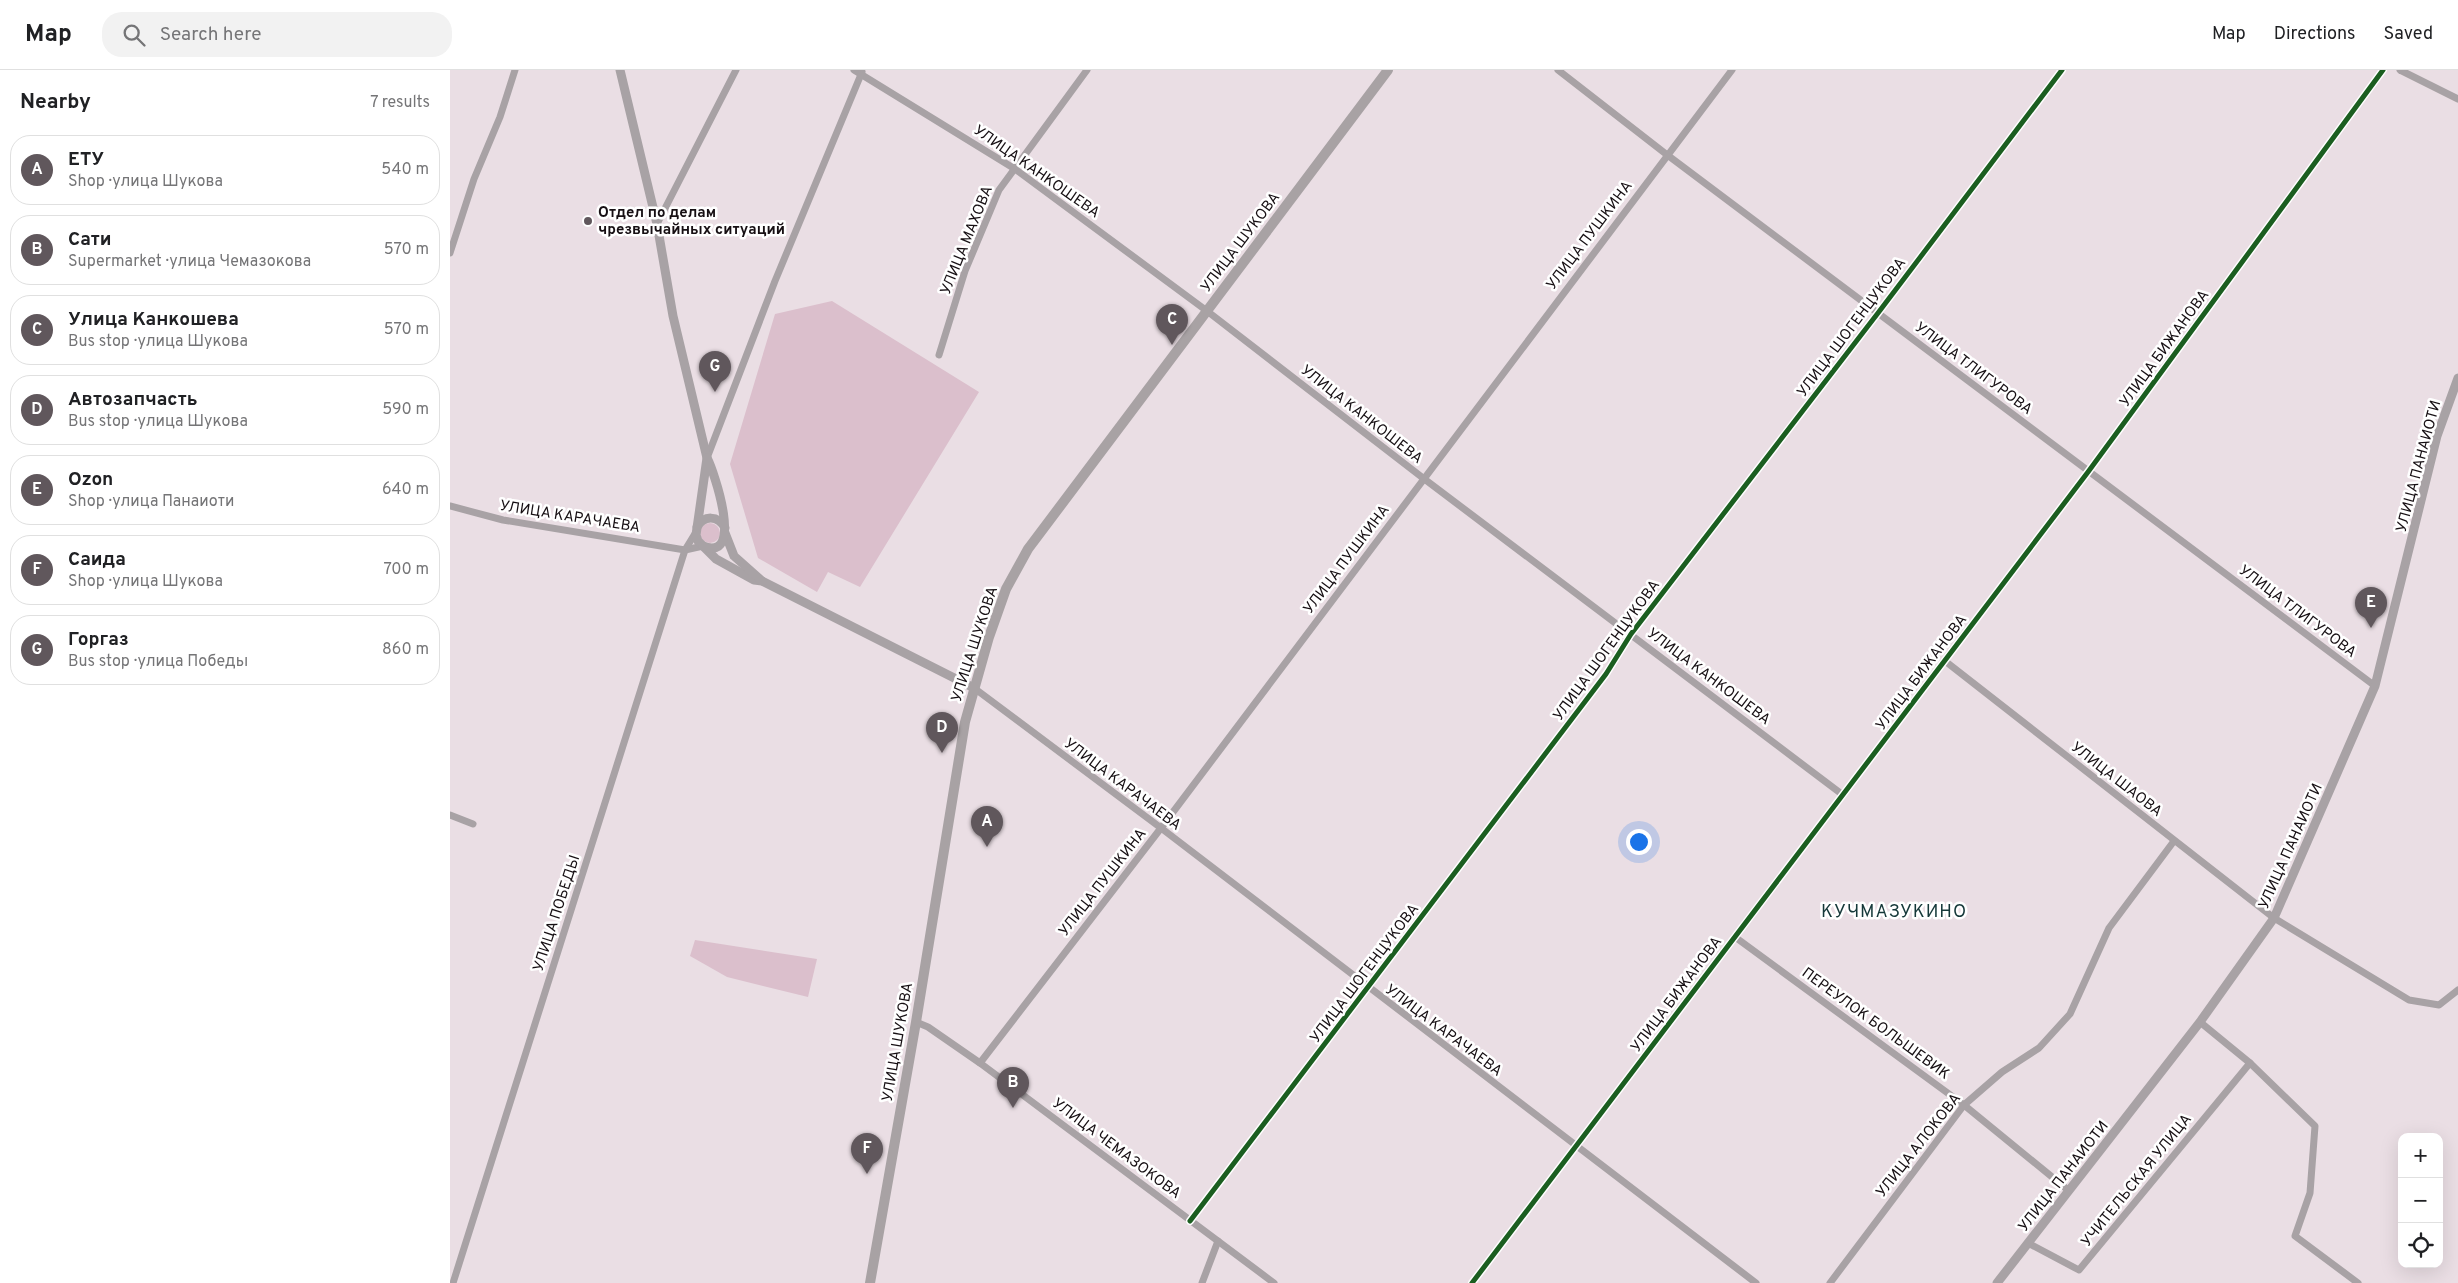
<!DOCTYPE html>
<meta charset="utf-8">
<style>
:root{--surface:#fff;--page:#f2f2f2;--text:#202124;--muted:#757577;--line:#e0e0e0;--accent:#60575c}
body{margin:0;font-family:Overpass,sans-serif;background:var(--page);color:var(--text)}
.controls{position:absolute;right:15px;bottom:15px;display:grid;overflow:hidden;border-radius:10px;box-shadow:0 5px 20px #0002}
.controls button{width:45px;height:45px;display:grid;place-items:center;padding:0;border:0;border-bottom:1px solid var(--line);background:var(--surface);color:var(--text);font:25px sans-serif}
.you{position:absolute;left:1188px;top:771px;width:18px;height:18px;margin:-12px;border:4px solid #fff;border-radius:50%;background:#1a73e8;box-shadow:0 0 0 8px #1a73e833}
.badge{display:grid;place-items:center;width:32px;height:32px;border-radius:50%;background:var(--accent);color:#fff;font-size:16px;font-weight:700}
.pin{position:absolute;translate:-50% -41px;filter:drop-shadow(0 1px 2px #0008)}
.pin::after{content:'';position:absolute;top:26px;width:18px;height:15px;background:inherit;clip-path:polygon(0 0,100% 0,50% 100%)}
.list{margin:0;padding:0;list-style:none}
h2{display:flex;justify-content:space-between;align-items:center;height:65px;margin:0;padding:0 20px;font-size:21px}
h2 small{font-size:16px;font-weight:400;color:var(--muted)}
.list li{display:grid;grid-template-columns:32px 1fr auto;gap:15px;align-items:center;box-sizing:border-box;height:70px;margin:0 10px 10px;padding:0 10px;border:1px solid var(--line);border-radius:20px}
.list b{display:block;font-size:19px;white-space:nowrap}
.list p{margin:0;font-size:16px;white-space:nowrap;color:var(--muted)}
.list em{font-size:16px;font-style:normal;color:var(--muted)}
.icon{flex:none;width:28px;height:28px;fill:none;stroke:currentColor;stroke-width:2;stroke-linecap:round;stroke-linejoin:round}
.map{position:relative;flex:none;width:2008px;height:1213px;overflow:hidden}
header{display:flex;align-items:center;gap:30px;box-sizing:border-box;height:70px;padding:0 25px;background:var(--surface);border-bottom:1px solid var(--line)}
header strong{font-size:24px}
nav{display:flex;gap:28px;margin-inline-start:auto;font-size:18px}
.search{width:350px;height:45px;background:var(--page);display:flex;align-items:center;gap:12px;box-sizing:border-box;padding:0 18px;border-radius:20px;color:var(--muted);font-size:19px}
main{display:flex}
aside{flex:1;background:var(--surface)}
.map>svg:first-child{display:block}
.green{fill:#dbbfcc}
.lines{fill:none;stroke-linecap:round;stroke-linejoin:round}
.minor{stroke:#a8a2a5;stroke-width:7}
.tertiary{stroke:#a8a2a5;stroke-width:9}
.secondary{stroke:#a8a2a4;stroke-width:10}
.cycleway-casing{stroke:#fff;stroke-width:8}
.cycleway{stroke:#1b5e20;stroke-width:5}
.poi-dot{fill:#60575c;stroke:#fff;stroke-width:2}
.labels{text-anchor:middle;stroke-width:5;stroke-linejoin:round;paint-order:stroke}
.street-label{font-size:15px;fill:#160f13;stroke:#fff}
.poi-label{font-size:15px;font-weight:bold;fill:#160f13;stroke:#fff;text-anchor:start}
.quarter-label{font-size:18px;letter-spacing:1px;fill:#153839;stroke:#fff}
</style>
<header>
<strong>Map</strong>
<div class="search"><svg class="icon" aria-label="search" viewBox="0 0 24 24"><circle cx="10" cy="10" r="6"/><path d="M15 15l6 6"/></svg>Search here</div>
<nav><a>Map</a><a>Directions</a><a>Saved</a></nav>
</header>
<main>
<aside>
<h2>Nearby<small>7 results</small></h2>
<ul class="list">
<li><span class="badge">A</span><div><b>ЕТУ</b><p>Shop · улица Шукова</p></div><em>540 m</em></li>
<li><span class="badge">B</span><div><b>Сати</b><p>Supermarket · улица Чемазокова</p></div><em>570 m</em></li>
<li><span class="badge">C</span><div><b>Улица Канкошева</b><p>Bus stop · улица Шукова</p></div><em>570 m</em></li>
<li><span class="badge">D</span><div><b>Автозапчасть</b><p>Bus stop · улица Шукова</p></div><em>590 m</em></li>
<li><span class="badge">E</span><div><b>Ozon</b><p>Shop · улица Панаиоти</p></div><em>640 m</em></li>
<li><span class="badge">F</span><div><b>Саида</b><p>Shop · улица Шукова</p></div><em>700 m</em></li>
<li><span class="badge">G</span><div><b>Горгаз</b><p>Bus stop · улица Победы</p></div><em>860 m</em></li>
</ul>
</aside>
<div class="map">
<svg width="2008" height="1213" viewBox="0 0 2008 1213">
<rect width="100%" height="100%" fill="#eadee4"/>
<g class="green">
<path d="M382,231L529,322L410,517L378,502L367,522L308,488L280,394L325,244Z"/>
<circle cx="260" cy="463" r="10"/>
<path d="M245,870L367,889L358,927L277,907L240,886Z"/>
</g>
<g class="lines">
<g class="minor">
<path d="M404,0L565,99L757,241L973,408L1393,725"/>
<path d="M1108,0L1216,84L1925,616"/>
<path d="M1950,0L2008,29"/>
<path d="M207,154L286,0"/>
<path d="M0,183L24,109L50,47L65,0"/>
<path d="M489,285L515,201L549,120L637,0"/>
<path d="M257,388L325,211L412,2"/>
<path d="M0,436L53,450L235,480L253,476"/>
<path d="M1495,591L1824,848L1959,930L1989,935L2008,920"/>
<path d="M524,618L711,758L1306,1213"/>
<path d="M0,745L23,754"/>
<path d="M1285,867L1514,1035L1618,1120"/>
<path d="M466,952L478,957L530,993L824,1213"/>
<path d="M1750,952L1800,993L1865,1056L1860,1123L1845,1166L1908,1213"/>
<path d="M530,993L711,758L1282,0"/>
<path d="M740,1151L1156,604L1181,564L1428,243L1612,0"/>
<path d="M1578,1173L1629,1200L1800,993"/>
<path d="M3,1213L235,480L246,462"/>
<path d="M752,1213L768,1171"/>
<path d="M1022,1213L1638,402L1933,0"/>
<path d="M1380,1213L1514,1035L1552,1002L1589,978L1620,944L1659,858L1724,771"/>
</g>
<g class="tertiary">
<path d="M170,0L207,154L223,246L257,388L246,465L248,471L266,489L304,510L312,511L524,618"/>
<path d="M247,457C254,445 268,445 275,458"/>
<path d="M275,463L284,486L312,511"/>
<path d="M253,476C295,493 264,401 257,388"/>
<path d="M1547,1213L1750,952L1824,848L1925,616L1987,366L2008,308"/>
</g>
<path class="secondary" d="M420,1213L466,952L515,652L539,567L556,519L578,479L938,0"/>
<defs>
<g id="cycleway">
<path d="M740,1151L1156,604L1181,564L1428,243L1612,0"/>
<path d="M1022,1213L1638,402L1933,0"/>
</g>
</defs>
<use href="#cycleway" class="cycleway-casing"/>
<use href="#cycleway" class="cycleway"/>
</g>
<circle class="poi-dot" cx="138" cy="151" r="5"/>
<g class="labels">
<g class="street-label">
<text transform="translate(587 101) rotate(35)" y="5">УЛИЦА КАНКОШЕВА</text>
<text transform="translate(1139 165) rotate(-53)" y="5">УЛИЦА ПУШКИНА</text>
<text transform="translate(516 170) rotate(-68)" y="5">УЛИЦА МАХОВА</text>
<text transform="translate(790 172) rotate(-53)" y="5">УЛИЦА ШУКОВА</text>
<text transform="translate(1401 257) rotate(-53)" y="5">УЛИЦА ШОГЕНЦУКОВА</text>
<text transform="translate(1714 278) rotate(-54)" y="5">УЛИЦА БИЖАНОВА</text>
<text transform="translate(1524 298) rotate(37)" y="5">УЛИЦА ТЛИГУРОВА</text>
<text transform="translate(912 344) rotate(38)" y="5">УЛИЦА КАНКОШЕВА</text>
<text transform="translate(1968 396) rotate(-75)" y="5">УЛИЦА ПАНАИОТИ</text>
<text transform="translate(120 446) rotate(9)" y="5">УЛИЦА КАРАЧАЕВА</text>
<text transform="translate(896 489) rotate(-53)" y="5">УЛИЦА ПУШКИНА</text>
<text transform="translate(1848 541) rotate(37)" y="5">УЛИЦА ТЛИГУРОВА</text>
<text transform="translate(524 574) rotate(-72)" y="5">УЛИЦА ШУКОВА</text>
<text transform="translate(1156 580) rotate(-54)" y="5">УЛИЦА ШОГЕНЦУКОВА</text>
<text transform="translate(1471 602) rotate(-53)" y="5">УЛИЦА БИЖАНОВА</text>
<text transform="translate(1259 606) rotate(37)" y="5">УЛИЦА КАНКОШЕВА</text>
<text transform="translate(1667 709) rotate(38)" y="5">УЛИЦА ШАОВА</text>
<text transform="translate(673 714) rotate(37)" y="5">УЛИЦА КАРАЧАЕВА</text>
<text transform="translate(1840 776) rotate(-66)" y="5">УЛИЦА ПАНАИОТИ</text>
<text transform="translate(652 812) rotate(-52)" y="5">УЛИЦА ПУШКИНА</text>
<text transform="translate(106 843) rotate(-72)" y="5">УЛИЦА ПОБЕДЫ</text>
<text transform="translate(914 903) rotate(-53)" y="5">УЛИЦА ШОГЕНЦУКОВА</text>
<text transform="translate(1226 924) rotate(-53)" y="5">УЛИЦА БИЖАНОВА</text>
<text transform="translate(1426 953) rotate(36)" y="5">ПЕРЕУЛОК БОЛЬШЕВИК</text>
<text transform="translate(994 960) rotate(37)" y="5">УЛИЦА КАРАЧАЕВА</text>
<text transform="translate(447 972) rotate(-80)" y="5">УЛИЦА ШУКОВА</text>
<text transform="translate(1468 1075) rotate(-52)" y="5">УЛИЦА АЛОКОВА</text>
<text transform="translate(667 1078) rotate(37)" y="5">УЛИЦА ЧЕМАЗОКОВА</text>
<text transform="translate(1613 1106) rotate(-52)" y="5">УЛИЦА ПАНАИОТИ</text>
<text transform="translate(1686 1110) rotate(-51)" y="5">УЧИТЕЛЬСКАЯ УЛИЦА</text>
</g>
<g class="poi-label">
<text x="148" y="147">Отдел по делам<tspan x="148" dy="17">чрезвычайных ситуаций</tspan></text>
</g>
<g class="quarter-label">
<text x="1444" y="847">КУЧМАЗУКИНО</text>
</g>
</g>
</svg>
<div class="controls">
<button>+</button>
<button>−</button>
<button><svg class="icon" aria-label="locate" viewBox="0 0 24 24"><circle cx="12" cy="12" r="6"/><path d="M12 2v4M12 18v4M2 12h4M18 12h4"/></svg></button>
</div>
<div class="you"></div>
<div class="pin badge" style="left:537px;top:777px">A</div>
<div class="pin badge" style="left:563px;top:1038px">B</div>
<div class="pin badge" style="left:722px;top:275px">C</div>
<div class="pin badge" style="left:492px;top:683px">D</div>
<div class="pin badge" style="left:1921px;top:558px">E</div>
<div class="pin badge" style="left:417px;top:1104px">F</div>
<div class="pin badge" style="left:265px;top:322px">G</div>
</div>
</main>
